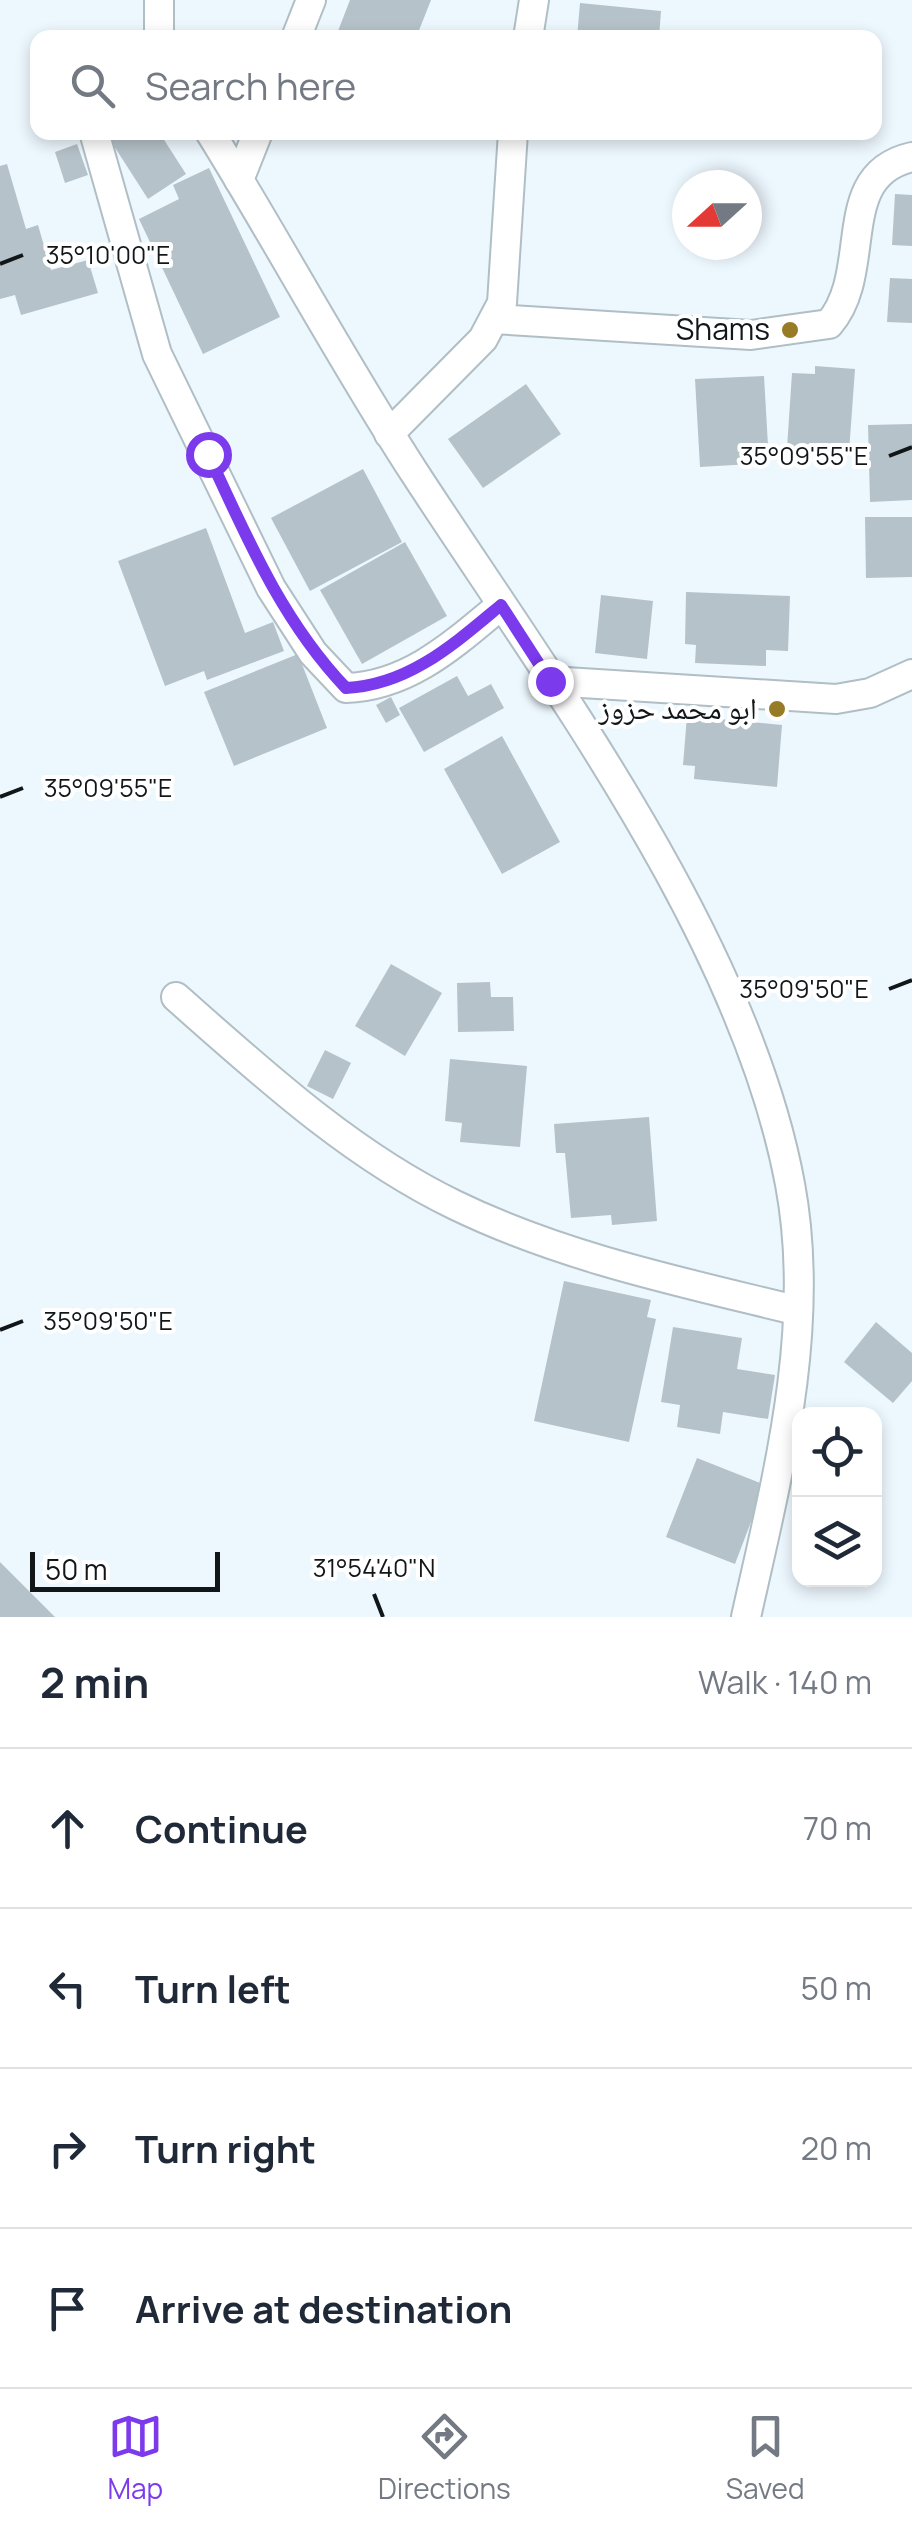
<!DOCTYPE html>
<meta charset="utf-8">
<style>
:root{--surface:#fff;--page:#f6f6f7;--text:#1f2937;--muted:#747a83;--line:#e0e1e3;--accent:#7c3aed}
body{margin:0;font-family:Manrope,"Noto Naskh Arabic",sans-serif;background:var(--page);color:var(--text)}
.controls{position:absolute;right:30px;bottom:30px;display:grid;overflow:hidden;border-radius:20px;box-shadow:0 5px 15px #0003}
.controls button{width:90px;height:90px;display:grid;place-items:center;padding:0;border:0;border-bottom:2px solid var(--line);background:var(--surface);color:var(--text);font:50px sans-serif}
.compass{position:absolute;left:672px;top:170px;width:90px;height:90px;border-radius:50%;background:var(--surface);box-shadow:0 5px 15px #0003;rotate:249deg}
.scale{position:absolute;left:30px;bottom:25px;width:190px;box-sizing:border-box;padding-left:10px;border:5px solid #111619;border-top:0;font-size:28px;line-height:35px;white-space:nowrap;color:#111619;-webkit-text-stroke:8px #fff;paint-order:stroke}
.stop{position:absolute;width:30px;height:30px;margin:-22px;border:8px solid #7c3aed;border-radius:50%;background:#fff}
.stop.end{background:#7c3aed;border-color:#fff;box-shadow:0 2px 10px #0008}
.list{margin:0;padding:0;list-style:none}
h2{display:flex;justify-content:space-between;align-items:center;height:130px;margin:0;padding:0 40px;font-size:42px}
h2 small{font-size:32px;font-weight:400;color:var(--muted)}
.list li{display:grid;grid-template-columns:65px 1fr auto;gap:30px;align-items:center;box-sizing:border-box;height:160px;padding:0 40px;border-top:2px solid var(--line)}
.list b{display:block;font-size:38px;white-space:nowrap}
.list em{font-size:32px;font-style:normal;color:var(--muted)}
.icon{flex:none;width:55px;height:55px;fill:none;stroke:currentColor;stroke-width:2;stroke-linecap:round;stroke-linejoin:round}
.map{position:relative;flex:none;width:912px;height:1617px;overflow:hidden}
.search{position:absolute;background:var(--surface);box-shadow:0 5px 15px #0003;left:30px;right:30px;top:30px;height:110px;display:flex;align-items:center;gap:25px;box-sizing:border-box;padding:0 35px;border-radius:20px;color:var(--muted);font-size:38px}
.sheet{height:770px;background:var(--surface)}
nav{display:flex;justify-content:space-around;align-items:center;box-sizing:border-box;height:140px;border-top:2px solid var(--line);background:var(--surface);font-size:28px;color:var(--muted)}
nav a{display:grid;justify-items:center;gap:5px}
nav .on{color:var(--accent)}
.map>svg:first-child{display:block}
.building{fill:#b5c2c9}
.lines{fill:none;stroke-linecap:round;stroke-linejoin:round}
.street-casing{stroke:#b0bec5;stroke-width:32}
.street{stroke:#fff;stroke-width:28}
.route{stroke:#7c3aed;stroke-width:12}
.ticks{fill:none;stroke:#111619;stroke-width:4}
.poi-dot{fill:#987c25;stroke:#fff;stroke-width:4}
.labels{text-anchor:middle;stroke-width:8;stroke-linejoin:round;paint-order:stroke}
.poi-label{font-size:30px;fill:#111619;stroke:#fff;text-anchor:end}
.ticks-label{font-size:25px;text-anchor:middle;fill:#111619;stroke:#fff;stroke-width:8;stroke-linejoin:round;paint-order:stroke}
</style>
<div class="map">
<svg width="912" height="1617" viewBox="0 0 912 1617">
<rect width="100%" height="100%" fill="#edf8fe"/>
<g class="building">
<path d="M350,0H431L416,38H354L338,31Z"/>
<path d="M580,3L661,11L659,38H577Z"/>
<path d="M105,132H159L186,174L148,199Z"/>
<path d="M77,144L88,175L65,183L55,152Z"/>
<path d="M7,164L26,229L38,225L51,270L88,260L98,293L21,315L15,295L0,299V166Z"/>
<path d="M209,168L280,317L203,354L139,219L179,199L173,185Z"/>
<path d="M895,194L912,195V246L892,245Z"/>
<path d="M890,278L912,279V323L887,322Z"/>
<path d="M815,366L855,369L849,452L787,448L792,373L815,374Z"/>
<path d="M764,376L769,463L700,467L695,379Z"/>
<path d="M526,384L561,434L483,488L448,439Z"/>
<path d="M912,424V500L870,502L868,425Z"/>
<path d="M363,469L402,542L310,591L271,518Z"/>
<path d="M865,517H912V577L866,578Z"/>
<path d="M206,528L245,633L273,622L284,651L207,680L204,671L165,686L118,561Z"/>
<path d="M405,542L447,616L362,664L320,590Z"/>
<path d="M686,592L790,596L788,651L766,650V666L695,663L696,645L685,644Z"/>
<path d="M601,595L653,601L647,659L595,653Z"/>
<path d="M298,654L327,728L234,766L204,692Z"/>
<path d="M457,676L468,696L491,684L504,708L424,752L399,708Z"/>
<path d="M391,697L400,715L386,723L376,705Z"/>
<path d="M687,716L782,725L777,787L694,779L695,766L683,765Z"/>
<path d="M502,736L560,842L502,874L444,769Z"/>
<path d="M391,964L442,993L405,1056L355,1026Z"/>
<path d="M490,982L491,997H513L514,1031L458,1032L457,983Z"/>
<path d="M325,1050L351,1063L333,1099L307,1086Z"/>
<path d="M450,1059L527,1066L520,1147L460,1142L462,1123L445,1121Z"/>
<path d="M649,1117L657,1221L612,1225L611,1215L571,1218L565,1153H556L554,1124Z"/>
<path d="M564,1281L651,1300L647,1317L656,1319L629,1442L534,1421Z"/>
<path d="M876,1322L912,1353V1381L893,1403L844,1362Z"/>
<path d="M673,1327L742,1338L737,1369L775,1375L768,1419L723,1412L720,1434L677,1427L680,1405L661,1402Z"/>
<path d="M697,1458L765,1485L735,1564L666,1537Z"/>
<path d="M0,1562L55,1617H0Z"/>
</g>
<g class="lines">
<defs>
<g id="street">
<path d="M159,0V38"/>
<path d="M296,38L311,0"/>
<path d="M528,38L534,0"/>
<path d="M94,132L157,354L271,588L313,653L346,688C409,686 454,644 501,605"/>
<path d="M210,132C280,245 342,361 414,472C550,681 744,937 790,1184C817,1328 777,1478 746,1617"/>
<path d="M239,180L258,132"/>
<path d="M494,319L751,335L829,324C875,271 832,175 912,157"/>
<path d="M389,434L483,339L502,303L513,132"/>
<path d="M550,681L836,699L870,693L912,674"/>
<path d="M176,997C262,1073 351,1155 455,1205C562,1257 681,1282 795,1310"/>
</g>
</defs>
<use href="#street" class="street-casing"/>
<use href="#street" class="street"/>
</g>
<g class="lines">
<path class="route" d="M208,454C247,538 282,621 346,688C409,685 454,644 501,605L550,681"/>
</g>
<path class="ticks" d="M0,264L23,255M889,456L912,447M0,797L23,788M889,989L912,980M0,1330L23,1321M374,1594L383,1617"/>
<g class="poi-dot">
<circle cx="790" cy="330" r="10"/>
<circle cx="777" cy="709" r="10"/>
</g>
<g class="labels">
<g class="poi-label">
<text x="770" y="340">Shams</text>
<text x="757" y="719">ابو محمد حزوز</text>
</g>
</g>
<g class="ticks-label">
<text x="108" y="264">35°10'00"E</text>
<text x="804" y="465">35°09'55"E</text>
<text x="108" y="797">35°09'55"E</text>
<text x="804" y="998">35°09'50"E</text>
<text x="108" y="1330">35°09'50"E</text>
<text x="374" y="1577">31°54'40"N</text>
</g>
</svg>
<div class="controls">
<button><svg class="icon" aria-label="locate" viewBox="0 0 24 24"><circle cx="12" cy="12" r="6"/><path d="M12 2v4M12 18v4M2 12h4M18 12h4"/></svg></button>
<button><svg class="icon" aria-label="layers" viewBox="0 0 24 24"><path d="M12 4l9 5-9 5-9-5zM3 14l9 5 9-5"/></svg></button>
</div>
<svg class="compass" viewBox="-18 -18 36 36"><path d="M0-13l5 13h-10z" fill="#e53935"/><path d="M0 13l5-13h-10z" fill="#747a83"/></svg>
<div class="scale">50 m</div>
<div class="stop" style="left:208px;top:454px"></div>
<div class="stop end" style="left:550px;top:681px"></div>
<div class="search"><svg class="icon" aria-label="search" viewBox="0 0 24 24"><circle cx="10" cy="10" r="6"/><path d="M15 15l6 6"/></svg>Search here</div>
</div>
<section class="sheet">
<h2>2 min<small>Walk · 140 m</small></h2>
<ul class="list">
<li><svg class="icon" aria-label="ahead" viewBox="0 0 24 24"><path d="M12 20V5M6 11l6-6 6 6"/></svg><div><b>Continue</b></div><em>70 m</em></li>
<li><svg class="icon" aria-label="left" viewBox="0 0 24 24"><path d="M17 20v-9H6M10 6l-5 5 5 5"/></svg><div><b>Turn left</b></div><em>50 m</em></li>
<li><svg class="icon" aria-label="right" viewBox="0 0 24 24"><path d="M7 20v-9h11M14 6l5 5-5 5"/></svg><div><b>Turn right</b></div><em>20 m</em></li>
<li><svg class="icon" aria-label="arrive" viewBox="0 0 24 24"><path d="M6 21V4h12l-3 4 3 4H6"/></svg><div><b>Arrive at destination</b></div></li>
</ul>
</section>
<nav>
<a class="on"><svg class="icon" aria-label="map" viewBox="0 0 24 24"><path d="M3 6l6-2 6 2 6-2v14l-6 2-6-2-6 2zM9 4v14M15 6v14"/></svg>Map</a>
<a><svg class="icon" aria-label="directions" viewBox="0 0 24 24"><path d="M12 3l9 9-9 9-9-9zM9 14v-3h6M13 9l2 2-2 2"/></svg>Directions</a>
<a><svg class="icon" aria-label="saved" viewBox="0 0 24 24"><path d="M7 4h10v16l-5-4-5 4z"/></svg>Saved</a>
</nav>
